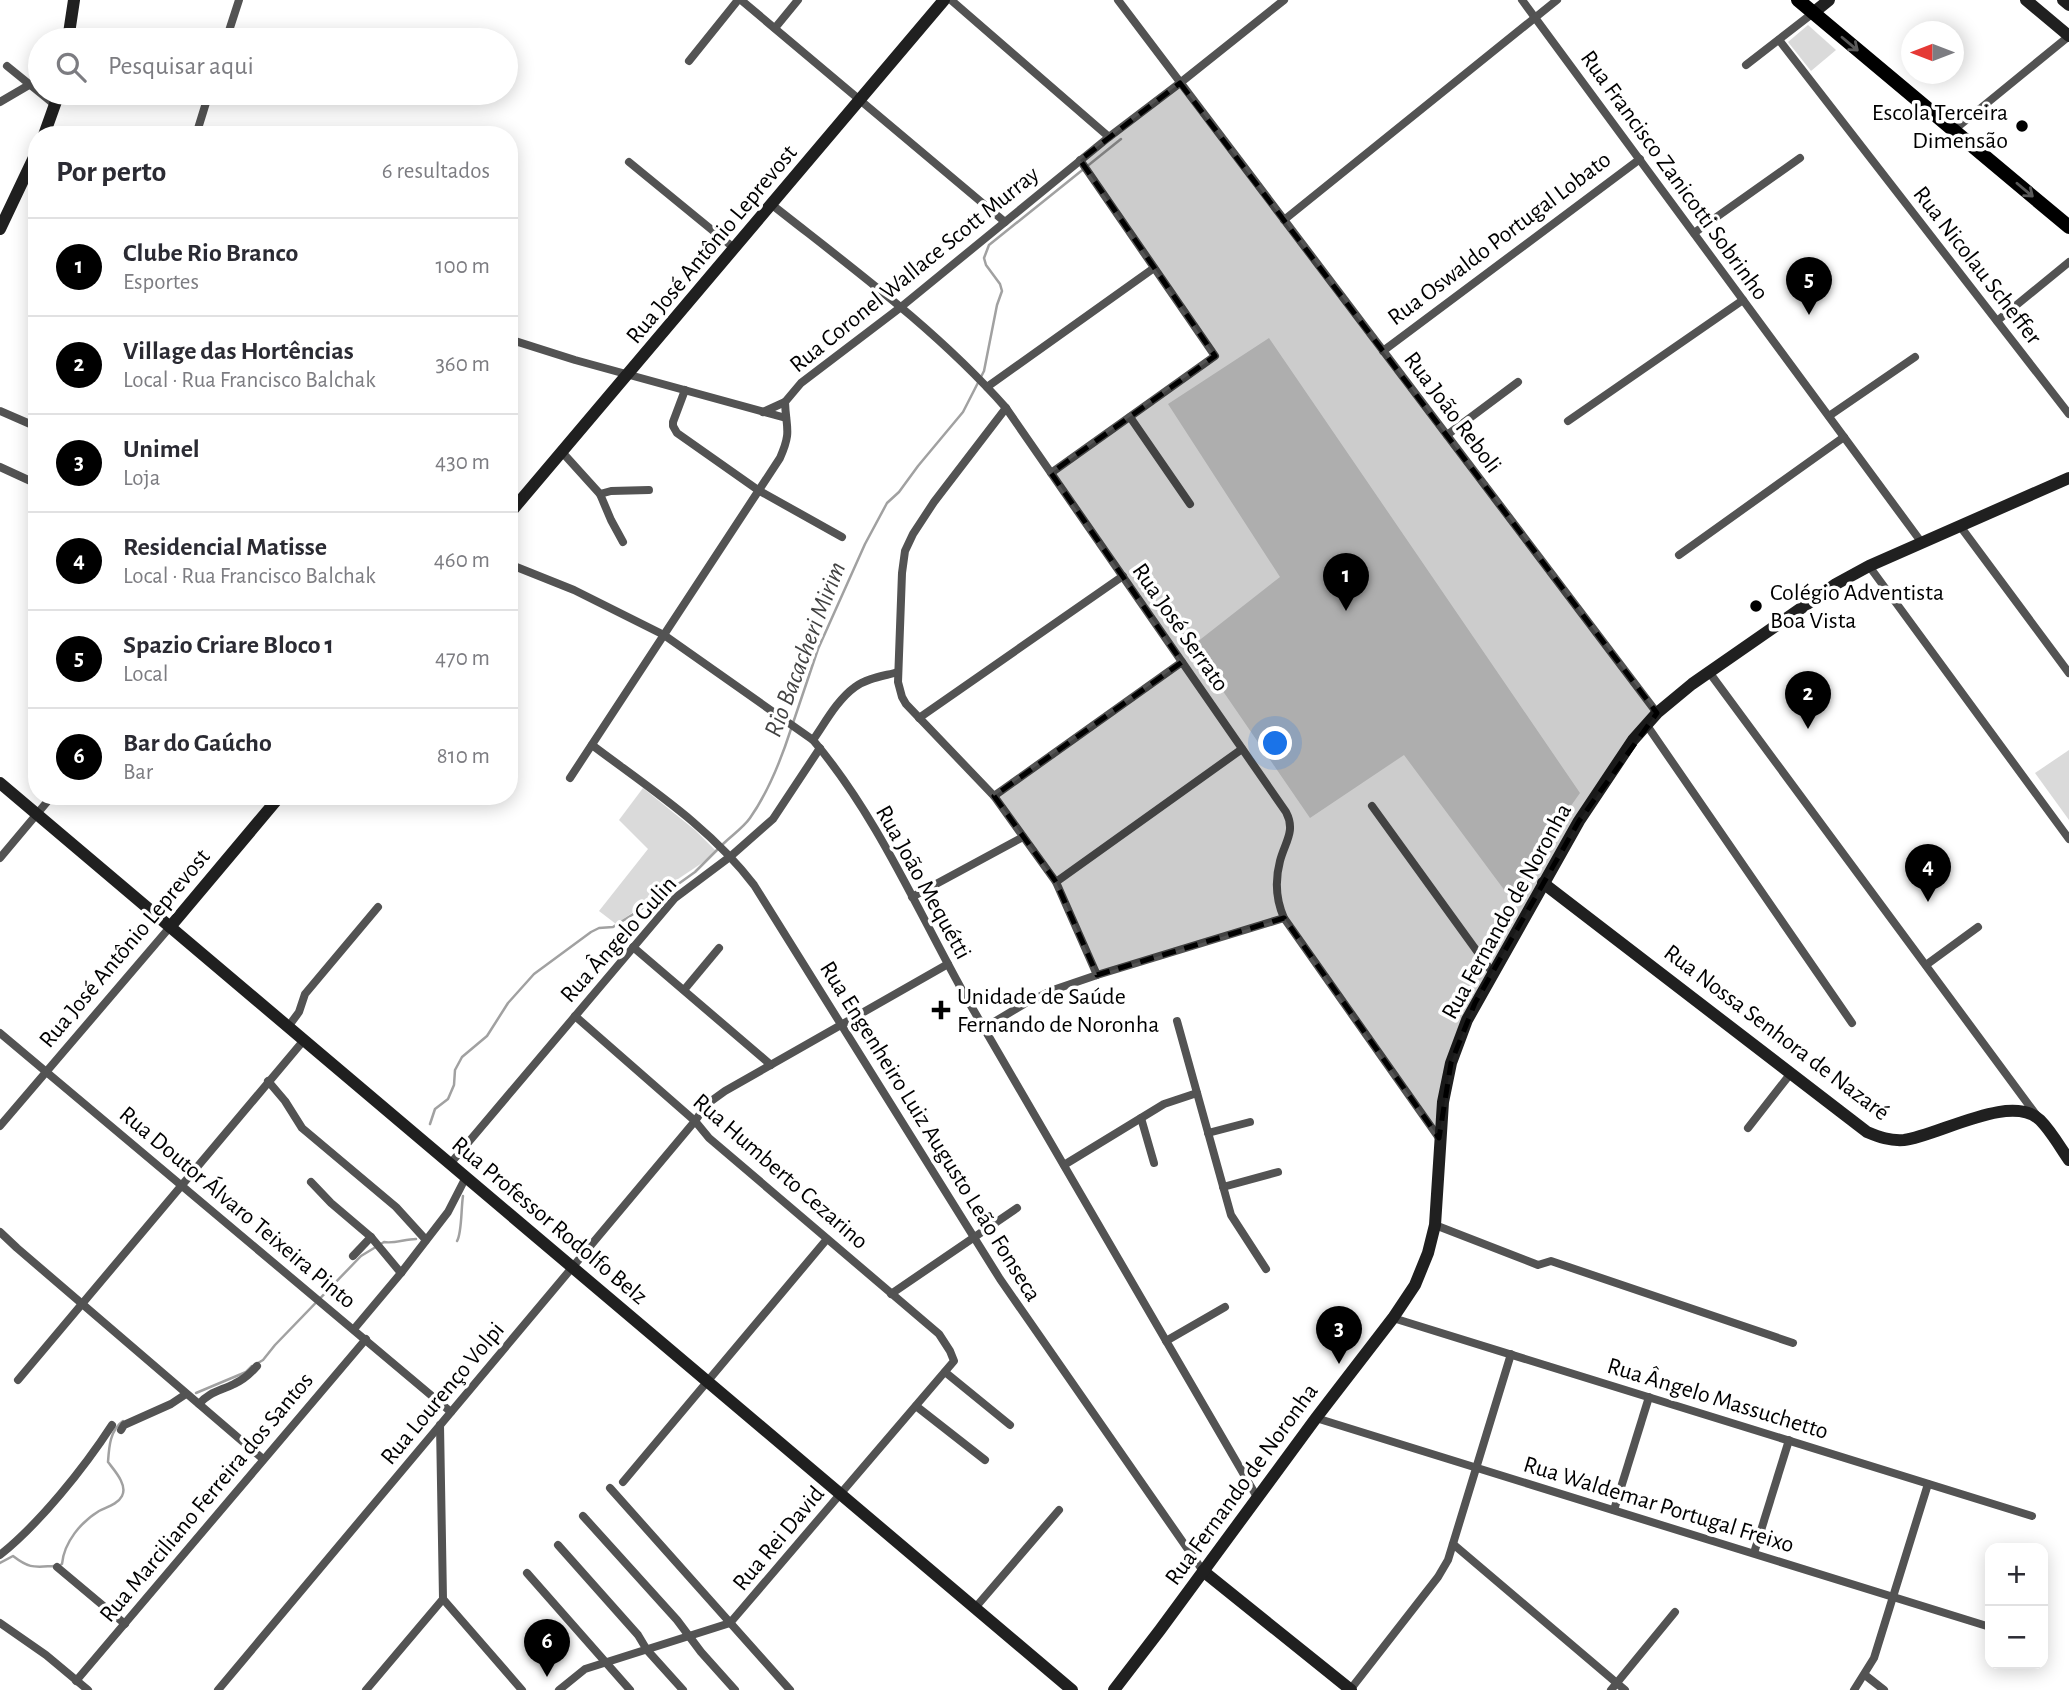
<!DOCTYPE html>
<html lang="pt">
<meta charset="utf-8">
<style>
:root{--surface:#fff;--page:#f7f7f7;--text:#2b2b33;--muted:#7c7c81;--line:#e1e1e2;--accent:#000}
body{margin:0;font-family:"Alegreya Sans",sans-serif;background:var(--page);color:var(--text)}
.controls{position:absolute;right:21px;bottom:21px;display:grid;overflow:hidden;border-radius:14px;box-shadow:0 4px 18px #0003}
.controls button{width:63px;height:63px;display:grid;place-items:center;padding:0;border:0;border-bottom:2px solid var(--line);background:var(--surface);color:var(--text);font:35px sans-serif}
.compass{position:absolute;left:1901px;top:21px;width:63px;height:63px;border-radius:50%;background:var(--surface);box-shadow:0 4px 18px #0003;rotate:270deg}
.you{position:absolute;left:1276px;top:744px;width:24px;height:24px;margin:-18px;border:5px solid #fff;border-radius:50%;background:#1a73e8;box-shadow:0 0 0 10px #1a73e833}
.badge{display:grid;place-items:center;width:46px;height:46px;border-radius:50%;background:var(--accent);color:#fff;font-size:23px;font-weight:700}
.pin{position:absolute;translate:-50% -58px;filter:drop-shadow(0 2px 4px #0008)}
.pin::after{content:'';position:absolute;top:37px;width:24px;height:21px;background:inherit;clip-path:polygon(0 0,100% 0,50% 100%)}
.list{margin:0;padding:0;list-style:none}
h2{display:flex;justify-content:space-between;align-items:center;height:91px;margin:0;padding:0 28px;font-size:30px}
h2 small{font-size:23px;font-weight:400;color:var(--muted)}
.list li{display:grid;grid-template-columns:46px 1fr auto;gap:21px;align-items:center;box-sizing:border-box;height:98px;padding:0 28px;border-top:2px solid var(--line)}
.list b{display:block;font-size:26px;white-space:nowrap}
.list p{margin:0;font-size:23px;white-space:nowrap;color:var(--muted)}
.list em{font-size:23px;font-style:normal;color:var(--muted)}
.icon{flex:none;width:38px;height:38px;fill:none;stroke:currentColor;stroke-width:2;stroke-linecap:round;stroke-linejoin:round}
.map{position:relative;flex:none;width:2069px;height:1690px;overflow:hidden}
.search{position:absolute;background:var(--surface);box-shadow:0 4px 18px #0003;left:28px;top:28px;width:490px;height:77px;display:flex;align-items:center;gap:18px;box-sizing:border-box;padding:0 24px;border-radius:38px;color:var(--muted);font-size:26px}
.panel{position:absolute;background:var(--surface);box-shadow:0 4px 18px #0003;left:28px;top:126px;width:490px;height:679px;border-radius:28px}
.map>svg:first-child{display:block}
.green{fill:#dadada}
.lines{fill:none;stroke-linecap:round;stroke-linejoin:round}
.stream{stroke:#a1a1a1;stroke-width:2.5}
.street{stroke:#535353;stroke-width:8}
.secondary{stroke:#202020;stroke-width:12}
.primary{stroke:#000;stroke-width:14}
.oneway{stroke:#595959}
.marked{fill:#000;fill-opacity:0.2;stroke:#000;stroke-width:5;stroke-dasharray:14 9;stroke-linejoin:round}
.poi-dot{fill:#000;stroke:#fff;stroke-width:2.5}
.labels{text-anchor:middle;stroke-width:7;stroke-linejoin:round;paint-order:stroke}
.poi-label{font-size:24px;fill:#000;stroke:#fff;text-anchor:start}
.street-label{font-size:24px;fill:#000;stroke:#fff}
.water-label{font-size:26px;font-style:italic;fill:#424242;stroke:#fff}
</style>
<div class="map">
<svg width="2069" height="1690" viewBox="0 0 2069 1690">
<rect width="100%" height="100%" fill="#fff"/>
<g class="green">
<path d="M1808,25L1836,50L1811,71L1788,42Z"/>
<path d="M1269,338L1580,793L1508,895L1404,755L1310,818L1192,646L1280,577L1168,404Z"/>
<path d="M2069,750V820L2035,773Z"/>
<path d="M643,788L695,830L716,851L702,863L678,879L663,883L659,886L655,897L616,924L599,911L648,849L619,820Z"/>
</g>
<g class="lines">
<g class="stream">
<path d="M793,723L818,649L865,544L887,503L899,492L918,466L963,412L984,371L997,305L1002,291L1000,284L986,265L984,258L989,245L1121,139"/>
<path d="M723,844C731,836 743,828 750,818C769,791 781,760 791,729"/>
<path d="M430,1124L435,1109L448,1099L454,1085L455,1070L462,1057L487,1036L508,1003L534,974L591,932L599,928L613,927L660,897L695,872L718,849"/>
<path d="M457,1241C462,1233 461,1208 463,1196"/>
<path d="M258,1363L263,1360L275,1345L361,1256L384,1242C394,1244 405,1239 416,1239"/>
<path d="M196,1393L246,1372L252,1366"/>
<path d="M0,1563L13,1556C30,1569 34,1567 54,1566"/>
<path d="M60,1565L62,1564C64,1542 81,1522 99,1511C107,1507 118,1504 122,1496C128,1485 114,1470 108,1462C109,1447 110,1430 123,1421"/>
</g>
<g class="street">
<path d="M741,0L1005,222"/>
<path d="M951,0L1109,137"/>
<path d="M1118,0L1657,713"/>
<path d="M1522,0L1922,543"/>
<path d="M775,28L798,0"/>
<path d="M226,40L239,0"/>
<path d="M1779,40L2069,414"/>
<path d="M689,61L738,0"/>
<path d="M1746,65L1813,13"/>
<path d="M7,66L55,105"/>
<path d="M0,102L29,85"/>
<path d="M1954,130L2069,36"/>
<path d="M196,135L209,93"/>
<path d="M629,162L734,248"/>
<path d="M771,204C852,268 937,330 1006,408L1286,812C1296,831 1285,842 1280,861C1275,880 1276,900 1284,918L1439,1138"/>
<path d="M1284,220L1557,0"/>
<path d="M1694,233L1800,158"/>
<path d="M1997,321L2069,262"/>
<path d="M509,339L575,360L786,418"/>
<path d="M1383,351L1640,159"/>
<path d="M987,387L1154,268"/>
<path d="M685,390L673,422V426L677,433L758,490L842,537"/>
<path d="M1006,408L934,502L913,534L905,551L902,573L898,682L902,697L906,704L994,796L1056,882L1097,975"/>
<path d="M0,411L37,427"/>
<path d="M763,412L785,402"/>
<path d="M1829,416L1915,357"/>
<path d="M1130,417L1190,504"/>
<path d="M1568,421L1743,300"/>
<path d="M1447,435L1518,382"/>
<path d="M562,452L600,494L611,520L623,542"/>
<path d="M0,467L37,484"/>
<path d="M1051,473L1215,356L1080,160"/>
<path d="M600,494L611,491L649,490"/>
<path d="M1960,526L2069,673"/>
<path d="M1679,555L1844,437"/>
<path d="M509,564L574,590L664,635L813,740C878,817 918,912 967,999C1063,1165 1160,1331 1257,1497"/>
<path d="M1869,566L2069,839"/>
<path d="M1709,672L2037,1116"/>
<path d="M919,718L1123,576"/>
<path d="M1646,724L1852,1023"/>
<path d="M813,740C825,723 837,700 855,687C867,678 884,676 898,672"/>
<path d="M592,745C649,788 710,827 754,885L1000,1279L1203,1571"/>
<path d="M570,778L780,458C792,431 786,429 785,402L801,383L901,307L1109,137L1180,83L1284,0"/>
<path d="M994,796L1182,662"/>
<path d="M1372,806L1492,972"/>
<path d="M0,858L52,796"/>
<path d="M1056,882L1242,749"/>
<path d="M912,897L1023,837"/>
<path d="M633,947L771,1065"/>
<path d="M1926,965L1978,927"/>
<path d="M684,990L719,948"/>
<path d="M1177,1021L1231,1215L1266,1269"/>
<path d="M288,1027L299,1012L305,994L378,907"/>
<path d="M984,1028L1024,1004L1053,990L1097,975L1284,918"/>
<path d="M0,1033L451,1412"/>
<path d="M268,1081L285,1101L302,1128L396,1207L426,1240"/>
<path d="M1141,1118L1154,1163"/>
<path d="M0,1126L170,927"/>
<path d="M1748,1128L1791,1073"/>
<path d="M1208,1133L1250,1122"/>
<path d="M450,1164L675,898L731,856L773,819L820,748"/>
<path d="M1064,1165L1164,1104L1197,1093"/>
<path d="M311,1182L331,1203L371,1237L401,1273"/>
<path d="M1223,1187L1278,1172"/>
<path d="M1435,1225L1533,1263L1538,1265L1551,1261L1793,1343"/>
<path d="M0,1232L17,1248L263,1459"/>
<path d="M353,1256L371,1237"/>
<path d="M891,1294L1017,1208"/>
<path d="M1393,1318L2032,1516"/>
<path d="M354,1329L401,1273L448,1212L466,1177"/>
<path d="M1166,1341L1225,1307"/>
<path d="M945,1372L1010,1425"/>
<path d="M18,1380L304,1040"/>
<path d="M199,1404C209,1392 220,1391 234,1384C243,1380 250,1374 257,1366"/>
<path d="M916,1406L985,1460"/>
<path d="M1316,1418L1990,1627"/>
<path d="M440,1425L443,1599L522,1690"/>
<path d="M121,1430L124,1425L171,1404L186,1394"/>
<path d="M623,1482L827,1239"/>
<path d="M610,1488L790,1690"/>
<path d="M1614,1510L1649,1397"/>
<path d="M583,1516L677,1620L701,1652L735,1690"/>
<path d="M1453,1544L1625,1690"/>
<path d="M558,1545L638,1635L647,1650L683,1690"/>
<path d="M1754,1553L1789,1440"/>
<path d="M0,1555C40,1523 84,1468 112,1425"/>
<path d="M57,1567L125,1624"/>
<path d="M527,1573L630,1690"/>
<path d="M975,1608L1059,1510"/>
<path d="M0,1623L46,1655L88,1690"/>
<path d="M1865,1675L1884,1690"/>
<path d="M76,1681L366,1339"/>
<path d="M218,1690L695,1121L707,1104L725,1091L948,964"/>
<path d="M366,1690L443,1599"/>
<path d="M559,1690L585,1669L730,1623L954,1361L950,1351L939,1334L709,1138L695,1121L575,1016"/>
<path d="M1350,1690L1438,1577L1448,1560L1511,1354"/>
<path d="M1611,1690L1675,1612"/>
<path d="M1854,1690L1874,1658L1928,1484"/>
</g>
<g class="secondary">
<path d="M2026,0L2069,36"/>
<path d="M2063,0L2069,5"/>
<path d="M1813,13L1829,0"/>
<path d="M68,40L74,0"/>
<path d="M44,135L59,93"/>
<path d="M0,229L37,151"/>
<path d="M509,514L944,0"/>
<path d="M0,783L1072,1690"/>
<path d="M1543,883L1867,1132C1879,1137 1890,1141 1904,1140C1938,1136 2011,1092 2040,1120C2051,1131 2060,1147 2069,1160"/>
<path d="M170,927L280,796"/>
<path d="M1203,1571L1351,1690"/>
<path d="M1114,1690L1160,1630L1316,1418L1393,1318L1415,1285L1428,1253L1435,1225L1443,1102L1451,1063L1467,1020L1579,821L1633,740L1657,713L1692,684L1836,584L1869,566L2069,478"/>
</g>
<path class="primary" d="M1798,0L2069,227"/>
</g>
<defs><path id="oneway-shaft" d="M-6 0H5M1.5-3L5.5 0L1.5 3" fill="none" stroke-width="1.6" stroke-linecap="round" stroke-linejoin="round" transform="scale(1.75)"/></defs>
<g class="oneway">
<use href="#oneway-shaft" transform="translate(1850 44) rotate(40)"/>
<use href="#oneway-shaft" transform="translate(2025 190) rotate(40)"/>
</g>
<path class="marked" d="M1180,83L1657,713L1579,821L1475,1003L1451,1063L1439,1138L1284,918L1097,975L1056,882L994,796L1182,662L1051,473L1215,356L1080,160Z"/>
<g class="poi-dot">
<circle cx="2022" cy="126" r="7"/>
<circle cx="1756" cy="606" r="7"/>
<path d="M937.5 999.5h7v7h7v7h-7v7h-7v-7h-7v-7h7z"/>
</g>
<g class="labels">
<g class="poi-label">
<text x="2008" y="120" text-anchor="end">Escola Terceira<tspan x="2008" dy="28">Dimensão</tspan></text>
<text x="1770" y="600">Colégio Adventista<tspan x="1770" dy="28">Boa Vista</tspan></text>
<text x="957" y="1004">Unidade de Saúde<tspan x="957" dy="28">Fernando de Noronha</tspan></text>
</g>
<g class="street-label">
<text transform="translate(1675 175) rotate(54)" y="8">Rua Francisco Zanicotti Sobrinho</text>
<text transform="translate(1499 238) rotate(-37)" y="8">Rua Oswaldo Portugal Lobato</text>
<text transform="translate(711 244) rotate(-50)" y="8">Rua José Antônio Leprevost</text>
<text transform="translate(1978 265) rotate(52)" y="8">Rua Nicolau Scheffer</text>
<text transform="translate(914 269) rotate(-39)" y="8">Rua Coronel Wallace Scott Murray</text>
<text transform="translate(1453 412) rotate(53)" y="8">Rua João Reboli</text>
<text transform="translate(1181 627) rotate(55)" y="8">Rua José Serrato</text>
<text transform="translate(924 882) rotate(61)" y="8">Rua João Mequétti</text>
<text transform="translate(1506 911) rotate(-61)" y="8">Rua Fernando de Noronha</text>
<text transform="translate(618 939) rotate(-48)" y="8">Rua Ângelo Gulin</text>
<text transform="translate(124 948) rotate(-50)" y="8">Rua José Antônio Leprevost</text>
<text transform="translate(1777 1032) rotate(37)" y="8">Rua Nossa Senhora de Nazaré</text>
<text transform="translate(931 1131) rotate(58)" y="8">Rua Engenheiro Luiz Augusto Leão Fonseca</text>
<text transform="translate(781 1171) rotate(41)" y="8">Rua Humberto Cezarino</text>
<text transform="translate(238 1207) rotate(40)" y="8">Rua Doutor Álvaro Teixeira Pinto</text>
<text transform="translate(550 1220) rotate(40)" y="8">Rua Professor Rodolfo Belz</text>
<text transform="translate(442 1393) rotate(-50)" y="8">Rua Lourenço Volpi</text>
<text transform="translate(1718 1398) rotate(17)" y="8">Rua Ângelo Massuchetto</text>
<text transform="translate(1241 1484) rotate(-54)" y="8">Rua Fernando de Noronha</text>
<text transform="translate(206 1497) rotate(-50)" y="8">Rua Marciliano Ferreira dos Santos</text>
<text transform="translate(1659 1504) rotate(17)" y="8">Rua Waldemar Portugal Freixo</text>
<text transform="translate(778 1538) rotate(-50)" y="8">Rua Rei David</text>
</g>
<g class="water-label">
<text transform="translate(804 649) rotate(-69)" y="9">Rio Bacacheri Mirim</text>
</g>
</g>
</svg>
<div class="controls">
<button>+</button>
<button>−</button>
</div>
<svg class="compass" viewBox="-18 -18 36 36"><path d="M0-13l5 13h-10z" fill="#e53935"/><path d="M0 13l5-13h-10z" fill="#7c7c81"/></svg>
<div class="you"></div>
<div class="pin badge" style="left:1346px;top:611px">1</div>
<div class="pin badge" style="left:1808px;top:729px">2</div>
<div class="pin badge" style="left:1339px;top:1364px">3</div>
<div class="pin badge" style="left:1928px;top:902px">4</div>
<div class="pin badge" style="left:1809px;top:315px">5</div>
<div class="pin badge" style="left:547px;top:1677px">6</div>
<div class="search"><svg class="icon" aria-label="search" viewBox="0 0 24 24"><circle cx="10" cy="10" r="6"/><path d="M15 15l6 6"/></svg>Pesquisar aqui</div>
<section class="panel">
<h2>Por perto<small>6 resultados</small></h2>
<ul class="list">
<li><span class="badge">1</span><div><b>Clube Rio Branco</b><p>Esportes</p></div><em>100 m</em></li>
<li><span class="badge">2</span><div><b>Village das Hortências</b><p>Local · Rua Francisco Balchak</p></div><em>360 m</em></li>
<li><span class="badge">3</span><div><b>Unimel</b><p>Loja</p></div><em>430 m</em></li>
<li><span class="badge">4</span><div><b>Residencial Matisse</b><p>Local · Rua Francisco Balchak</p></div><em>460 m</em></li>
<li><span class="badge">5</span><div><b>Spazio Criare Bloco 1</b><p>Local</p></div><em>470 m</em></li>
<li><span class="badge">6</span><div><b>Bar do Gaúcho</b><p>Bar</p></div><em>810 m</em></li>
</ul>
</section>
</div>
